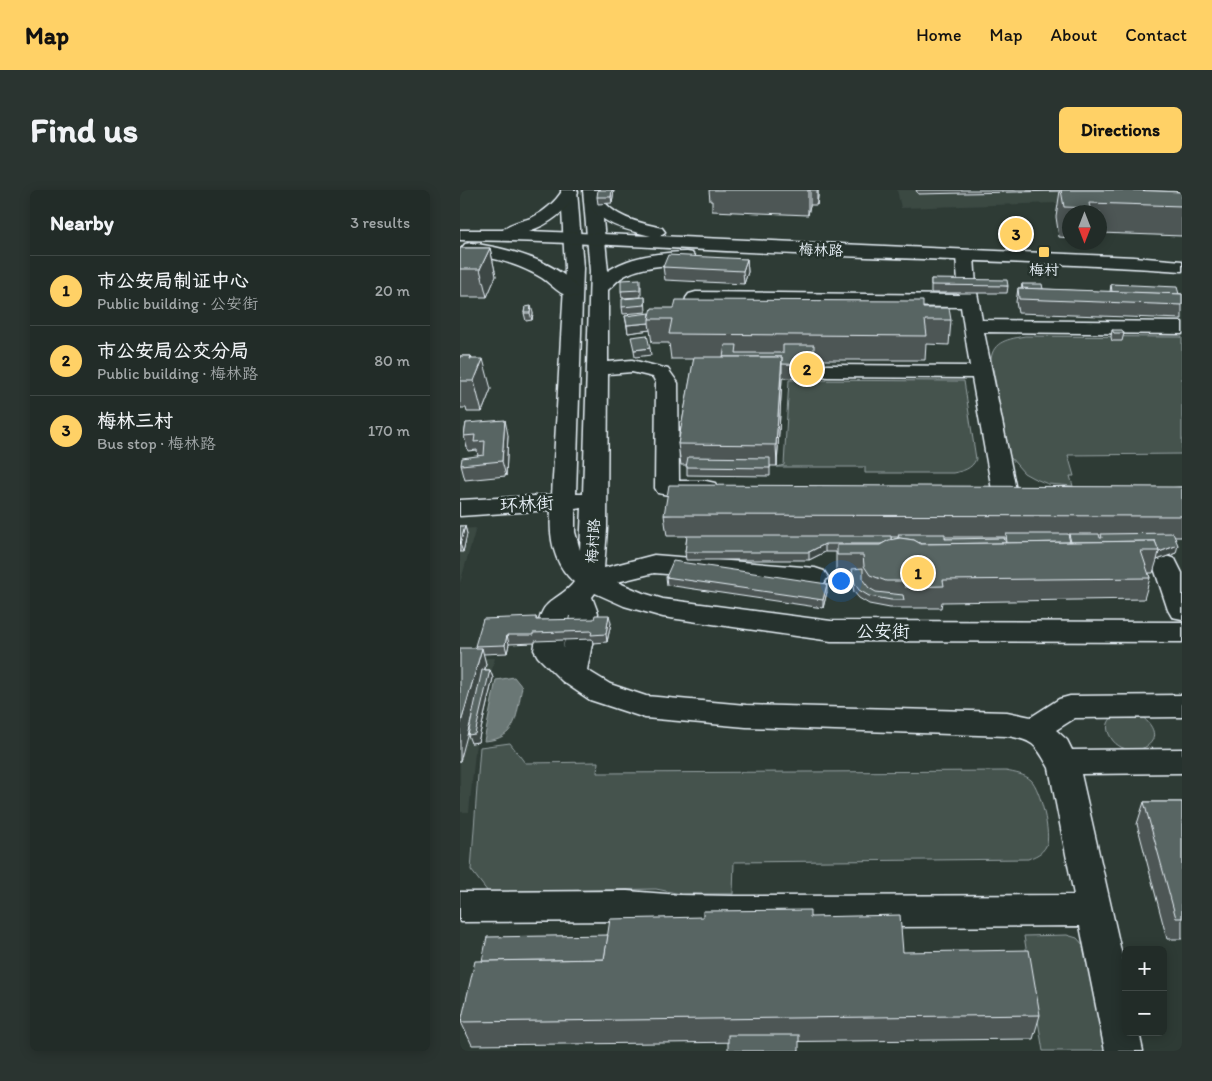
<!DOCTYPE html>
<meta charset="utf-8">
<style>
:root{--surface:#222c28;--page:#2a3430;--text:#f1f3f6;--muted:#a2a7a8;--line:#3f4845;--accent:#ffd166}
body{margin:0;font-family:Itim,"LXGW WenKai TC",sans-serif;background:var(--page);color:var(--text)}
.controls{position:absolute;right:15px;bottom:15px;display:grid;overflow:hidden;border-radius:8px;box-shadow:0 2px 12px #0003}
.controls button{width:45px;height:45px;display:grid;place-items:center;padding:0;border:0;border-bottom:1px solid var(--line);background:var(--surface);color:var(--text);font:25px sans-serif}
.compass{position:absolute;left:602px;top:15px;width:45px;height:45px;border-radius:50%;background:var(--surface);box-shadow:0 2px 12px #0003;rotate:180deg}
.you{position:absolute;left:380px;top:390px;width:18px;height:18px;margin:-12px;border:4px solid #fff;border-radius:50%;background:#1a73e8;box-shadow:0 0 0 8px #1a73e833}
.badge{display:grid;place-items:center;width:32px;height:32px;border-radius:50%;background:var(--accent);color:#111;font-size:16px;font-weight:700}
.pin{position:absolute;translate:-50% -50%;border:2px solid #fff;box-shadow:0 1px 5px #0006}
.list{margin:0;padding:0;list-style:none}
h2{display:flex;justify-content:space-between;align-items:center;height:65px;margin:0;padding:0 20px;font-size:21px}
h2 small{font-size:16px;font-weight:400;color:var(--muted)}
.list li{display:grid;grid-template-columns:32px 1fr auto;gap:15px;align-items:center;box-sizing:border-box;height:70px;padding:0 20px;border-top:1px solid var(--line)}
.list b{display:block;font-size:19px;white-space:nowrap}
.list p{margin:0;font-size:16px;white-space:nowrap;color:var(--muted)}
.list em{font-size:16px;font-style:normal;color:var(--muted)}
.map{position:relative;flex:none;width:722px;height:861px;overflow:hidden;border-radius:8px}
header{display:flex;align-items:center;gap:30px;box-sizing:border-box;height:70px;padding:0 25px;background:var(--accent);color:#111}
header strong{font-size:24px}
nav{display:flex;gap:28px;margin-inline-start:auto;font-size:18px}
.intro{display:flex;align-items:center;justify-content:space-between;box-sizing:border-box;height:120px;padding:0 30px}
h1{margin:0;font-size:35px}
.button{padding:12px 22px;border-radius:8px;background:var(--accent);color:#111;font-size:18px;font-weight:700}
main{display:flex;gap:30px;padding:0 30px}
aside{flex:1;background:var(--surface);border-radius:8px;box-shadow:0 2px 12px #0003}
.map>svg:first-child{display:block}
.built{fill:#3b4843}
.green{fill:#45524e;stroke:#96a2a3}
.water{fill:#6b7775;stroke:#9da8a9}
.lines{fill:none;stroke-linecap:round;stroke-linejoin:round}
.minor-casing{stroke:#e8f1f8;stroke-width:3}
.major-casing{stroke:#e8f1f8;stroke-width:3}
.minor{fill:#26332d;fill-rule:evenodd}
.major{fill:#26332d;fill-rule:evenodd}
.wall{fill:#4d5755;stroke:#e8f1f8;fill-rule:evenodd}
.shaded-wall{fill:#3e4745;stroke:#e8f1f8}
.building{fill:#596563;stroke:#e8f1f8}
.poi-dot{fill:#ffd166;stroke:#26332d;stroke-width:2}
.labels{text-anchor:middle;stroke-width:5;stroke-linejoin:round;paint-order:stroke}
.far-street-label{font-size:15px;fill:#e8f1f8;stroke:#26332d}
.far-poi-label{font-size:15px;fill:#e8f1f8;stroke:#26332d}
.street-label{font-size:18px;fill:#e8f1f8;stroke:#26332d}
</style>
<header>
<strong>Map</strong>
<nav><a>Home</a><a>Map</a><a>About</a><a>Contact</a></nav>
</header>
<div class="intro"><h1>Find us</h1><a class="button">Directions</a></div>
<main>
<aside>
<h2>Nearby<small>3 results</small></h2>
<ul class="list">
<li><span class="badge">1</span><div><b>市公安局制证中心</b><p>Public building · 公安街</p></div><em>20 m</em></li>
<li><span class="badge">2</span><div><b>市公安局公交分局</b><p>Public building · 梅林路</p></div><em>80 m</em></li>
<li><span class="badge">3</span><div><b>梅林三村</b><p>Bus stop · 梅林路</p></div><em>170 m</em></li>
</ul>
</aside>
<div class="map">
<svg width="722" height="861" viewBox="0 0 722 861">
<rect width="100%" height="100%" fill="#2e3b35"/>
<filter id="ink" filterUnits="userSpaceOnUse"><feTurbulence type="fractalNoise" baseFrequency=".02" numOctaves="2"/><feDisplacementMap in="SourceGraphic" scale="10" xChannelSelector="R" yChannelSelector="G"/><feConvolveMatrix kernelMatrix="1 2 1 2 8 2 1 2 1" color-interpolation-filters="sRGB"/></filter>
<g filter="url(#ink)">
<g class="built">
<path d="M437,0H722V9L441,18Z"/>
<path d="M16,338L0,393V339Z"/>
<path d="M0,468H35L30,488H32L19,553H16L9,622H0Z"/>
</g>
<g class="green">
<path d="M565,146L722,147V264L608,265L614,286H610L613,296L588,294L573,288L564,283L550,267L531,169C533,151 549,149 565,146Z"/>
<path d="M329,190L504,191L516,269C512,279 503,281 493,283H405V277H317L324,275Z"/>
<path d="M677,523C722,553 663,577 649,544C645,535 649,530 655,524Z"/>
<path d="M50,553L65,573L138,572L137,583L546,581C555,583 564,584 571,590C580,598 592,646 586,656C582,664 575,666 568,669L274,672L273,704H221L196,699L28,702L11,680L20,557Z"/>
<path d="M607,745L617,748L624,756L647,861H583L564,746Z"/>
</g>
<path class="water" d="M54,487L62,497C56,525 58,549 24,551L36,490Z"/>
<g class="lines">
<defs>
<g id="minor">
<path d="M101,0H117L123,78L116,304H123L130,81L123,0H139L141,9L148,81V172L172,170L208,179L218,193L219,291H246L255,293L258,298L255,303C238,307 215,307 198,303L195,298L196,193L193,187L172,182L148,184L147,339L144,378L194,365L355,378L364,381L368,387L364,393L355,396L194,383L157,392L183,403L203,409L371,431L722,432V452L371,451L203,427L164,416L135,403L132,407L138,423L127,480L150,494L186,506L286,515L547,522L571,527L599,509L610,506L722,505V527L615,528L596,540L607,550L612,560L722,559V583L621,584L666,783V842H679L683,861H645L620,736L273,738L220,737L167,731L0,732V702L167,701L220,705L273,706L614,705L589,578C576,555 574,550 547,546L286,537L185,528L130,510L102,491L78,467L74,460C77,447 77,424 87,415C96,406 107,402 114,392C93,374 89,346 91,320L0,326V310L92,305L105,78ZM122,318L120,360L115,342V319ZM109,426H110L103,458V457Z"/>
<path d="M505,61L511,62L514,66L516,97L522,130L722,132V144L524,142L556,300L553,305L544,307L535,305L532,300L512,188L367,187L360,185L356,181L360,177L367,175L510,176L501,117L244,114L241,133L238,137L231,139L224,137L221,133L226,108L229,104L236,102L499,105L496,66L499,62Z"/>
<path d="M706,366L715,369L722,383V429L712,427L708,420L693,375L697,369Z"/>
</g>
<g id="major">
<path d="M103,0H117L118,2C106,21 91,34 69,41L191,46C164,39 140,35 125,9L127,5H139C154,28 177,32 202,38L205,42L199,46L674,67L722,71V81C594,72 465,70 336,64C224,60 112,51 0,50V40H43C48,33 64,31 73,27C85,21 95,12 103,0Z"/>
<path d="M11,53C46,58 100,71 121,102L119,106C103,110 94,96 82,88C56,72 33,69 5,62L2,58L5,54Z"/>
<path d="M226,62L232,63L235,67L232,71C209,77 186,74 164,86C152,93 148,107 132,103L130,99C151,68 191,63 226,62Z"/>
</g>
</defs>
<use href="#minor" class="minor-casing"/>
<use href="#major" class="major-casing"/>
<use href="#minor" class="minor"/>
<use href="#major" class="major"/>
</g>
<g class="wall">
<path d="M154,0L152,13L138,14L137,7Z"/>
<path d="M249,0H358V6L357,15H350L348,25L252,21V11H250Z"/>
<path d="M456,0H669L722,2V46L640,43V22H610V48L599,47L596,27L600,1L458,4Z"/>
<path d="M0,58H30L36,86L27,107H0Z"/>
<path d="M287,69L288,82L284,94L205,90L203,77Z"/>
<path d="M471,89L548,96L547,103H471Z"/>
<path d="M562,94L583,99L650,102L651,94L722,104V129L558,123L556,112L558,98H561Z"/>
<path d="M181,96V107L162,108L161,101Z"/>
<path d="M185,107L186,122L163,124L162,117Z"/>
<path d="M65,117L73,123L72,130L66,131L64,123Z"/>
<path d="M463,118L491,130L489,155L466,154L465,170H354V189L322,188L317,276H310V286L227,285V275H221L218,254L234,169H211L209,153H192L190,140L168,143L165,126Z"/>
<path d="M652,140L664,143L662,151H652L651,147Z"/>
<path d="M0,166H11L12,169L31,199L22,222H7L6,218H0Z"/>
<path d="M6,233L48,245L46,286L5,290L1,275L18,266L17,260L8,261L4,246Z"/>
<path d="M722,297V347H715L716,363L697,370L693,383H689L690,388L684,409L482,412L481,418H430L409,414L399,408L394,402L391,386L376,387V362H365L349,370H226L225,362L227,346H207L204,325ZM431,347H438V348L431,350ZM485,347H545V350L485,349Z"/>
<path d="M0,336H5L7,344L3,362H0Z"/>
<path d="M206,387L367,402L363,418L207,395Z"/>
<path d="M76,427L77,430L151,433L147,452L133,453L132,449L75,451V453L49,454L47,463L23,464L26,474L25,480H30L33,488L18,552L11,553L16,458L15,456Z"/>
<path d="M684,612H722V749H707L677,634Z"/>
<path d="M350,727L443,762L580,825L573,849L12,855L1,832L22,771L148,745Z"/>
</g>
<g class="shaded-wall">
<path d="M152,0H154L152,13L151,7Z"/>
<path d="M348,0H350V15L348,25Z"/>
<path d="M357,0H358V6L357,15Z"/>
<path d="M30,58L36,86L27,107L20,79Z"/>
<path d="M287,69L288,82L284,94L283,81Z"/>
<path d="M71,116L73,123L72,130L70,123Z"/>
<path d="M189,133L190,140L168,143L167,135Z"/>
<path d="M190,158L191,165L175,167L174,160Z"/>
<path d="M11,166L16,186L23,169L31,199L22,222L14,191L10,169Z"/>
<path d="M322,167V188L317,276L316,255Z"/>
<path d="M45,230L48,245L46,286L42,271Z"/>
<path d="M5,336L7,344L3,362L0,354Z"/>
<path d="M365,354V362L349,370V362Z"/>
<path d="M718,355L716,363L697,370L699,362Z"/>
<path d="M367,394V402L363,418V410Z"/>
<path d="M149,425L151,433L147,452L146,444Z"/>
<path d="M47,445L49,454L47,463L45,455Z"/>
<path d="M22,458L26,474L0,572V536Z"/>
<path d="M30,480L33,488L18,552L11,553L8,545Z"/>
</g>
<g class="building">
<path d="M138,0H152L151,7H137Z"/>
<path d="M601,0H669L722,2V16L629,13L630,18L604,17Z"/>
<path d="M0,58H30L20,79H0Z"/>
<path d="M208,65L287,69L283,81L203,77Z"/>
<path d="M180,89V100L161,101V90Z"/>
<path d="M471,89L547,90L548,96L471,95Z"/>
<path d="M562,94H582L583,99H563Z"/>
<path d="M651,94L717,97L719,104L652,102Z"/>
<path d="M558,98L722,104V115L559,109Z"/>
<path d="M185,107V115L162,117V109Z"/>
<path d="M216,110L463,111V118H489L491,130H465L467,146L209,144L212,129H189L192,118H214Z"/>
<path d="M71,116L70,123H64L65,117Z"/>
<path d="M190,123L189,129V133L167,135L165,126Z"/>
<path d="M652,140H662L664,143H654Z"/>
<path d="M187,145L190,158L174,160L171,147Z"/>
<path d="M265,155H277L276,163H323V155H354V175L322,174V167H263Z"/>
<path d="M0,166H11L10,169H23L14,191H0L1,187H0Z"/>
<path d="M234,167H322L316,255L218,254Z"/>
<path d="M45,230L42,271L1,275L2,268L24,265L25,251L14,252L15,245L4,246L6,233Z"/>
<path d="M228,267L310,268V278L226,277Z"/>
<path d="M209,295L722,297V326L204,325Z"/>
<path d="M0,336H5L0,354Z"/>
<path d="M713,343L718,355L699,362L695,351L611,352L609,344H639L640,348H642L641,344Z"/>
<path d="M438,344H485V349L544,348L546,353L461,354L454,350L439,348Z"/>
<path d="M546,344H608L610,352L547,353Z"/>
<path d="M227,346H431V350L421,354H365L349,362H225Z"/>
<path d="M440,348L454,350L461,354L695,351L699,361H681L690,388L483,390L484,396L445,397L444,391H426L410,385L404,376L403,365H377V355H420L429,350Z"/>
<path d="M213,371L367,394L363,410L206,387Z"/>
<path d="M403,378V390L409,398L416,402L443,405L444,410H431L409,406L399,400L395,394L392,379Z"/>
<path d="M135,425H149L146,444L131,445L132,441L73,443V445H47L45,455L15,456L23,429L76,427V430L134,429Z"/>
<path d="M0,458H22L0,536Z"/>
<path d="M22,480H30L15,544L8,545Z"/>
<path d="M684,612H722V728H716Z"/>
<path d="M350,720V727L440,725L443,762L569,760L580,825L1,832L15,771L144,769L150,729L243,727V721Z"/>
<path d="M148,745L144,769L22,771L27,747Z"/>
<rect x="268" y="845" width="71" height="16"/>
</g>
</g>
<rect class="poi-dot" x="578" y="56" width="12" height="12" rx="2.5"/>
<g class="labels">
<g class="far-street-label">
<text transform="translate(361 60) rotate(2)" y="5">梅林路</text>
<text transform="translate(133 351) rotate(-87)" y="5">梅村路</text>
</g>
<g class="far-poi-label">
<text x="584" y="85">梅村</text>
</g>
<g class="street-label">
<text transform="translate(67 314) rotate(-3)" y="6">环林街</text>
<text x="423" y="447">公安街</text>
</g>
</g>
</svg>
<div class="controls">
<button>+</button>
<button>−</button>
</div>
<svg class="compass" viewBox="-18 -18 36 36"><path d="M0-13l5 13h-10z" fill="#e53935"/><path d="M0 13l5-13h-10z" fill="#a2a7a8"/></svg>
<div class="you"></div>
<div class="pin badge" style="left:458px;top:383px">1</div>
<div class="pin badge" style="left:347px;top:179px">2</div>
<div class="pin badge" style="left:556px;top:44px">3</div>
</div>
</main>
